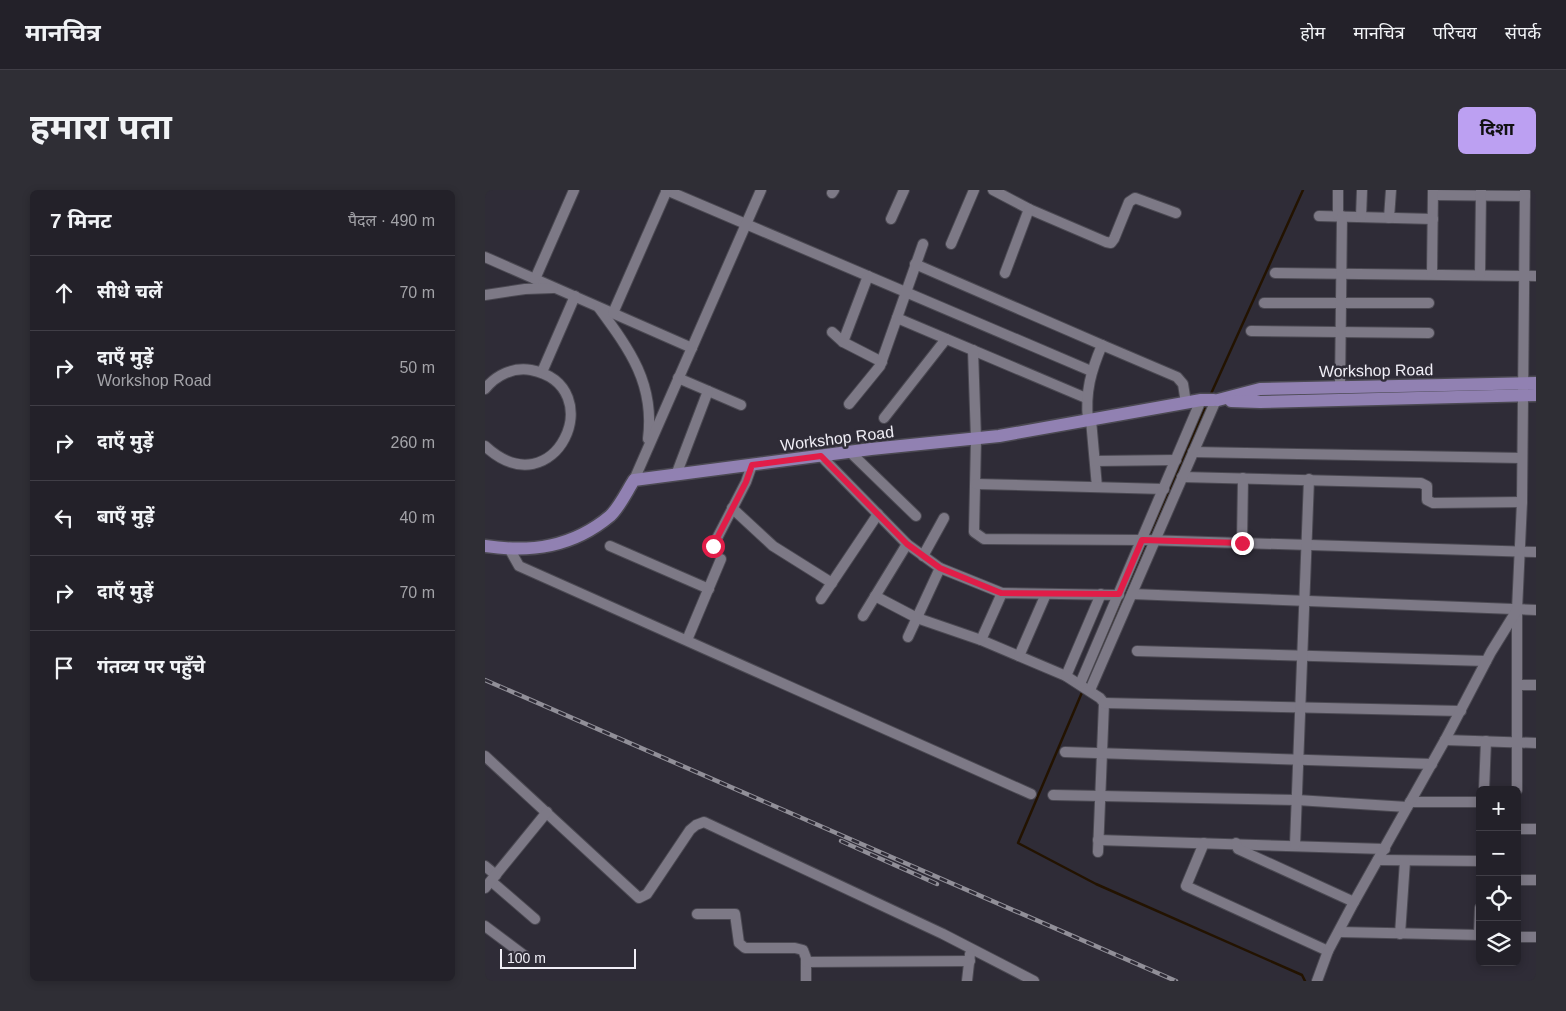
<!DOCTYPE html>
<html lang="hi">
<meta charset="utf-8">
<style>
:root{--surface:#232129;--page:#2f2e35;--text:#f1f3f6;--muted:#a3a3a8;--line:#403e46;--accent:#bca0f2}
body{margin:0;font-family:Helvetica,"Noto Sans Devanagari",sans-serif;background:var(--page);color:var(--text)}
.controls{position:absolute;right:15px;bottom:15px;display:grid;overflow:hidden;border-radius:8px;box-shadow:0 2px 8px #0003}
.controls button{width:45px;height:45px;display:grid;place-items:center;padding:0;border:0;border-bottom:1px solid var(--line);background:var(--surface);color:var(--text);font:25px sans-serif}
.scale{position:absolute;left:15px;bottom:12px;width:136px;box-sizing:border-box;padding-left:5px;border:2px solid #f1eff7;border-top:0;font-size:14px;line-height:18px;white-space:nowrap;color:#f1eff7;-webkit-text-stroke:4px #2f2c37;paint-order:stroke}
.stop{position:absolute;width:15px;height:15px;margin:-11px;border:4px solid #e11d48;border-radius:50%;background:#fff}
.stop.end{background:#e11d48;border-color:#fff;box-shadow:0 1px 5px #0008}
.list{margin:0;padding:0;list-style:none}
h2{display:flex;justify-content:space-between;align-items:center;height:65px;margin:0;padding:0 20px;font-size:21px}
h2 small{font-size:16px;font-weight:400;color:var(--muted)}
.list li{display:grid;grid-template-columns:32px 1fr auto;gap:15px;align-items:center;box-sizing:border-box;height:75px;padding:0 20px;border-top:1px solid var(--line)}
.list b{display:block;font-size:19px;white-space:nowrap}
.list p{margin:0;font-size:16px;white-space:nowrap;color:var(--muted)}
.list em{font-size:16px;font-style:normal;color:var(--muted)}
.icon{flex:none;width:28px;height:28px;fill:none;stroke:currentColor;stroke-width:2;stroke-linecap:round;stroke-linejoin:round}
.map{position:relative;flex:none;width:1051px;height:791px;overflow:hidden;border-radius:8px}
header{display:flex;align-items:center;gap:30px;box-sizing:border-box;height:70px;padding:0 25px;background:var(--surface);border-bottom:1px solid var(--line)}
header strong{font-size:24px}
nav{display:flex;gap:28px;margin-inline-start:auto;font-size:18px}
.intro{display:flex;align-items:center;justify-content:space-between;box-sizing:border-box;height:120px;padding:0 30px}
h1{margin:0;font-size:35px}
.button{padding:12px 22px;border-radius:8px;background:var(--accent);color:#111;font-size:18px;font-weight:700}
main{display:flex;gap:30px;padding:0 30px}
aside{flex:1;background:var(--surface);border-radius:8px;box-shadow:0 2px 8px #0003}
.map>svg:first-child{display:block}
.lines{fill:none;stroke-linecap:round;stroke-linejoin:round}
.stream{stroke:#231300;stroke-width:2.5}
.minor-casing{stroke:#4b4952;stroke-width:12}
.major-casing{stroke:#4b4952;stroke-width:15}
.minor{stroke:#7d7986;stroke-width:10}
.major{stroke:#9181b2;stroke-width:12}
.rail-casing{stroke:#918f98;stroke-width:4.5}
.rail{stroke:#2f2c37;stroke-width:2.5;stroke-dasharray:8;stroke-linecap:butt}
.route{stroke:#e11d48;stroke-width:6}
.labels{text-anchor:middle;stroke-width:5;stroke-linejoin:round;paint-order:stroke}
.street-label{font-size:16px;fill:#f1eff7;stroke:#2f2c37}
</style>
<header>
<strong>मानचित्र</strong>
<nav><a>होम</a><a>मानचित्र</a><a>परिचय</a><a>संपर्क</a></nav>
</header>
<div class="intro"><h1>हमारा पता</h1><a class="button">दिशा</a></div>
<main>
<aside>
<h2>7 मिनट<small>पैदल · 490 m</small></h2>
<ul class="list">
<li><svg class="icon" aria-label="ahead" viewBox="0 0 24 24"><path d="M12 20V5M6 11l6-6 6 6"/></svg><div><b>सीधे चलें</b></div><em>70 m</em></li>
<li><svg class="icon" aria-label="right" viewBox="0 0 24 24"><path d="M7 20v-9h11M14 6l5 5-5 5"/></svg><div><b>दाएँ मुड़ें</b><p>Workshop Road</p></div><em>50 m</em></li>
<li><svg class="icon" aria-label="right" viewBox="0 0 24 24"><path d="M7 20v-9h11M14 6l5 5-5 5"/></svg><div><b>दाएँ मुड़ें</b></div><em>260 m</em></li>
<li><svg class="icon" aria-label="left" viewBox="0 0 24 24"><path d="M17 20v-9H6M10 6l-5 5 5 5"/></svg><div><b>बाएँ मुड़ें</b></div><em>40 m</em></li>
<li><svg class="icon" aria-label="right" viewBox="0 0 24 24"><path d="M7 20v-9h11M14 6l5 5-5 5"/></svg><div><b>दाएँ मुड़ें</b></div><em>70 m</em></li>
<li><svg class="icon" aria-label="arrive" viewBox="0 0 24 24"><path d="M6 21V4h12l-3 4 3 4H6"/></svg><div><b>गंतव्य पर पहुँचे</b></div></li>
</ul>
</aside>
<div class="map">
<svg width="1051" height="791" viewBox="0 0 1051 791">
<rect width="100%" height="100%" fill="#2f2c37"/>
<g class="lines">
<g class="stream">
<path d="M725,206L818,0"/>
<path d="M663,348L722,214"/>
<path d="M600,495L661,353"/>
<path d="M598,500L533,653L611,694L817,785L820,791"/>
</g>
<defs>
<g id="minor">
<path d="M181,0L606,181"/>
<path d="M508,0L544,19L621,52L626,53L629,49L644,12L650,8L691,23"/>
<path d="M347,3L349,0"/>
<path d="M948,5L1040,6"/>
<path d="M834,26L948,29"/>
<path d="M853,26V0"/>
<path d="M876,27L877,0"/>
<path d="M904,28L906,0"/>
<path d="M406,29L419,0"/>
<path d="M466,54L489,0"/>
<path d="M0,67L207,158"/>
<path d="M430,74L617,155"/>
<path d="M520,83L544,19"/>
<path d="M790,83L1051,86"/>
<path d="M947,84L948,0"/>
<path d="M995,85L996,1"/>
<path d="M50,89L89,0"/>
<path d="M0,105L40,99L68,98"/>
<path d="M779,113H944"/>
<path d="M114,118C145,160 170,194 163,249"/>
<path d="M128,123L182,0"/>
<path d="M412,128L601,208"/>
<path d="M766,141L944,143"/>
<path d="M347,142L358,152L397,172"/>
<path d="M358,152L383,86"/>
<path d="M488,160L491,249L489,342L499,349L660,350L1051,362"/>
<path d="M57,182L90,106"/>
<path d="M193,188L256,215"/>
<path d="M855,197L857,26"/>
<path d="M0,199C11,185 28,177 46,180C127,196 70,321 0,256"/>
<path d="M364,214L395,176L438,54"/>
<path d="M399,228L461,149"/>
<path d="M603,230C600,202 606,181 617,155L692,187L698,194L701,213"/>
<path d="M606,230L612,297"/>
<path d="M365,262L431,326"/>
<path d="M708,262L1037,268"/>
<path d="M336,266L422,354L455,378L517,403"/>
<path d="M610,271L691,270"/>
<path d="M191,285L223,201"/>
<path d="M697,287L936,293L942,296V310L948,313L1037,312"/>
<path d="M149,290L276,0"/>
<path d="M491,294L679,299"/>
<path d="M247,318L288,356L347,393"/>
<path d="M757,353L758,288"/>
<path d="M125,356L224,399"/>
<path d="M228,356L261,292L267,275"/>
<path d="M25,360L34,376L546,604"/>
<path d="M438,366L459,328"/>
<path d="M647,404L1051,420"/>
<path d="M390,406L432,428L496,450L581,486L615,508L619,513L613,662"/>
<path d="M336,409L393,324"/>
<path d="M378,426L422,354"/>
<path d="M423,447L455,378"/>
<path d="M202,450L236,369"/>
<path d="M496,450L517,403L634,405"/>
<path d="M652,461L1001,471"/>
<path d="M534,466L561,404"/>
<path d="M581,486L616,404"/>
<path d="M595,494L716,210"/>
<path d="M1033,495H1051"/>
<path d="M605,500L731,210"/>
<path d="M619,513L976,521"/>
<path d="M960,550L1051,553"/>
<path d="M580,562L947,574"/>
<path d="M0,566L154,708L162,704L205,640L211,635L219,632L458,744L549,791"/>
<path d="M999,600L1001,551"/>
<path d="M1032,600V421"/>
<path d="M568,605L812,610L922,617"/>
<path d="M925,612H995"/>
<path d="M1032,639H1051"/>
<path d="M613,650L900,659"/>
<path d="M719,653L701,696L843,761"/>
<path d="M751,653L753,659L869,712"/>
<path d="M810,655L824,289"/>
<path d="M893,670L995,671"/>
<path d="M0,676L11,685"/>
<path d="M1032,690H1051"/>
<path d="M6,691L50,729"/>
<path d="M0,698L62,622"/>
<path d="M212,724H250L254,753L260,758H310L318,760L321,768V791"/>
<path d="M0,736L40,766"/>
<path d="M854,742L995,745"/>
<path d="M915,744L920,671"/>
<path d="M994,745L995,718"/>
<path d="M1032,747H1051"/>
<path d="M321,772L485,771"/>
<path d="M482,791L485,764"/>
<path d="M832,791L843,761L869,712L960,550L1006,462L1032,420L1037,312L1040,0"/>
</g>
<g id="major">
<path d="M733,210L775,199L1051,193"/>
<path d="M746,211L775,212L1051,205"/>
<path d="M0,356C46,363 88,357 125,326C134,318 142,301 149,290L386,259L514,246L716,210H729"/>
</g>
</defs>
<use href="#minor" class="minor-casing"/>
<use href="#major" class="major-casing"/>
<use href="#minor" class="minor"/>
<use href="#major" class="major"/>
<defs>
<g id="rail">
<path d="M0,490L691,791"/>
<path d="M356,651L452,694"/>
</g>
</defs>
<use href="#rail" class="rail-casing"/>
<use href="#rail" class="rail"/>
</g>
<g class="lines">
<path class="route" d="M228,356L261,292L267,275L336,266L422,354L455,378L516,403L634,404L657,350L757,353"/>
</g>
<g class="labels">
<g class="street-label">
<text transform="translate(891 180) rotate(-1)" y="6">Workshop Road</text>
<text transform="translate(352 248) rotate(-7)" y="6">Workshop Road</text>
</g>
</g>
</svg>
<div class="controls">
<button>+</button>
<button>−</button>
<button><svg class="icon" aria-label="locate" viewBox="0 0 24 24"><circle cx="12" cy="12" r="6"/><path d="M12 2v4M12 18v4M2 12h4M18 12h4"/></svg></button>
<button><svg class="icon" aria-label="layers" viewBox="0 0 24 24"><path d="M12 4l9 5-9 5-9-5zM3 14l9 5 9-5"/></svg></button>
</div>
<div class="scale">100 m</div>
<div class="stop" style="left:228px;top:356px"></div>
<div class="stop end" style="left:757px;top:353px"></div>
</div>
</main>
